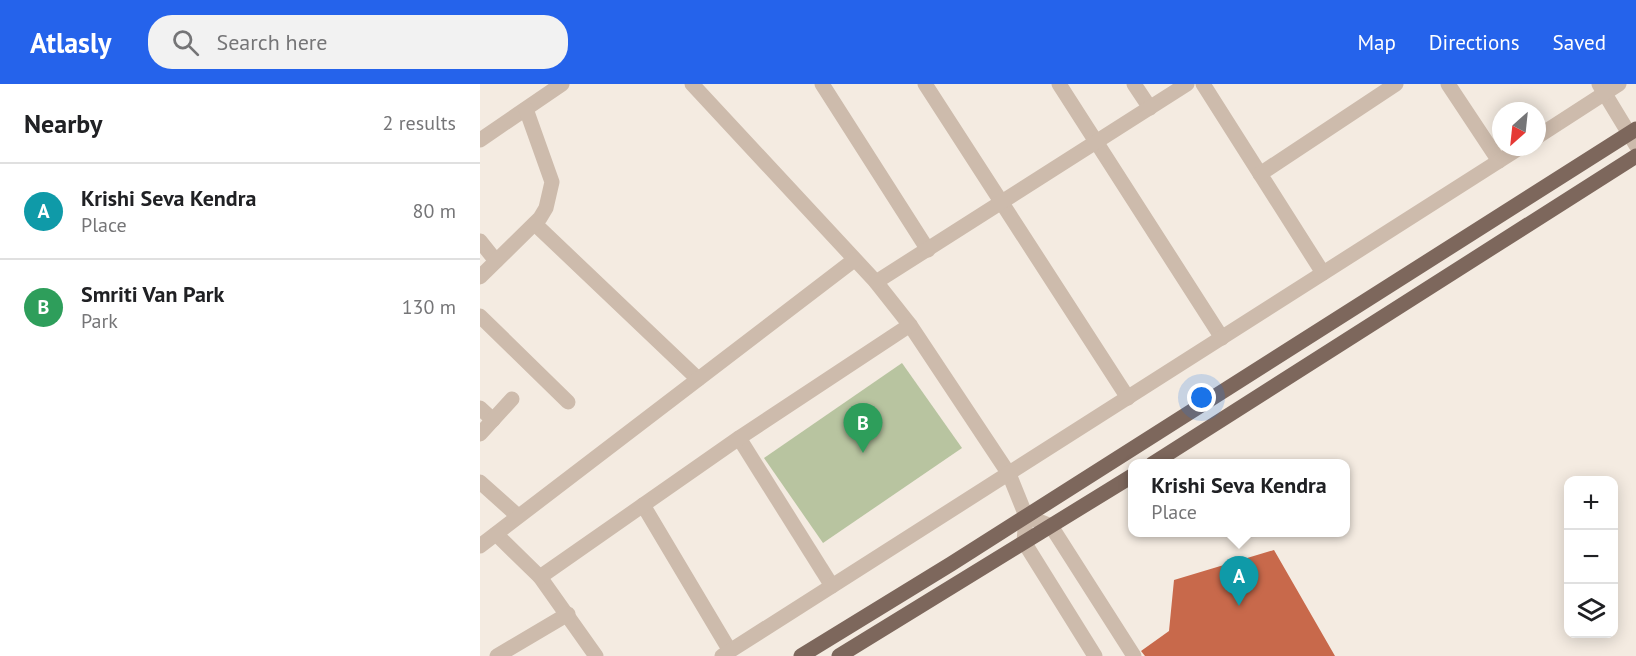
<!DOCTYPE html>
<meta charset="utf-8">
<style>
:root{--surface:#fff;--page:#f2f2f2;--text:#202124;--muted:#757577;--line:#e0e0e0;--accent:#2563eb}
body{margin:0;font-family:"PT Sans",sans-serif;background:var(--page);color:var(--text)}
.controls{position:absolute;right:18px;bottom:18px;display:grid;overflow:hidden;border-radius:12px;box-shadow:0 3px 15px #0003}
.controls button{width:54px;height:54px;display:grid;place-items:center;padding:0;border:0;border-bottom:2px solid var(--line);background:var(--surface);color:var(--text);font:30px sans-serif}
.compass{position:absolute;left:1012px;top:18px;width:54px;height:54px;border-radius:50%;background:var(--surface);box-shadow:0 3px 15px #0003;rotate:207deg}
.you{position:absolute;left:722px;top:314px;width:21px;height:21px;margin:-15px;border:4px solid #fff;border-radius:50%;background:#1a73e8;box-shadow:0 0 0 9px #1a73e833}
.badge{display:grid;place-items:center;width:39px;height:39px;border-radius:50%;background:var(--accent);color:#fff;font-size:20px;font-weight:700}
.pin{position:absolute;translate:-50% -50px;filter:drop-shadow(0 2px 3px #0008)}
.pin::after{content:'';position:absolute;top:32px;width:21px;height:18px;background:inherit;clip-path:polygon(0 0,100% 0,50% 100%)}
.popup{position:absolute;left:648px;top:375px;width:222px;height:78px;box-sizing:border-box;display:grid;place-content:center;border-radius:12px;background:var(--surface);filter:drop-shadow(0 2px 4px #0005);font-size:20px;white-space:nowrap;color:var(--muted)}
.popup b{font-size:22px;color:var(--text)}
.popup::after{content:'';position:absolute;left:50%;top:100%;margin-left:-12px;border:12px solid transparent;border-top-color:var(--surface)}
.list{margin:0;padding:0;list-style:none}
h2{display:flex;justify-content:space-between;align-items:center;height:78px;margin:0;padding:0 24px;font-size:26px}
h2 small{font-size:20px;font-weight:400;color:var(--muted)}
.list li{display:grid;grid-template-columns:39px 1fr auto;gap:18px;align-items:center;box-sizing:border-box;height:96px;padding:0 24px;border-top:2px solid var(--line)}
.list b{display:block;font-size:22px;white-space:nowrap}
.list p{margin:0;font-size:20px;white-space:nowrap;color:var(--muted)}
.list em{font-size:20px;font-style:normal;color:var(--muted)}
.icon{flex:none;width:33px;height:33px;fill:none;stroke:currentColor;stroke-width:2;stroke-linecap:round;stroke-linejoin:round}
.map{position:relative;flex:none;width:1156px;height:572px;overflow:hidden}
header{display:flex;align-items:center;gap:36px;box-sizing:border-box;height:84px;padding:0 30px;background:var(--accent);color:#fff}
header strong{font-size:28px}
nav{display:flex;gap:33px;margin-inline-start:auto;font-size:21px}
.search{width:420px;height:54px;background:var(--page);display:flex;align-items:center;gap:15px;box-sizing:border-box;padding:0 21px;border-radius:24px;color:var(--muted);font-size:22px}
main{display:flex}
aside{flex:1;background:var(--surface)}
.map>svg:first-child{display:block}
.green{fill:#b8c4a0}
.building{fill:#c8694b}
.lines{fill:none;stroke-linecap:round;stroke-linejoin:round}
.minor{stroke:#cdbbac;stroke-width:15}
.major{stroke:#7d675c;stroke-width:15}
</style>
<header>
<strong>Atlasly</strong>
<div class="search"><svg class="icon" aria-label="search" viewBox="0 0 24 24"><circle cx="10" cy="10" r="6"/><path d="M15 15l6 6"/></svg>Search here</div>
<nav><a>Map</a><a>Directions</a><a>Saved</a></nav>
</header>
<main>
<aside>
<h2>Nearby<small>2 results</small></h2>
<ul class="list">
<li><span class="badge" style="background:#0f9aa8">A</span><div><b>Krishi Seva Kendra</b><p>Place</p></div><em>80 m</em></li>
<li><span class="badge" style="background:#2e9e5b">B</span><div><b>Smriti Van Park</b><p>Park</p></div><em>130 m</em></li>
</ul>
</aside>
<div class="map">
<svg width="1156" height="572" viewBox="0 0 1156 572">
<rect width="100%" height="100%" fill="#f4ebe1"/>
<path class="green" d="M422,279L482,364L343,459L284,374Z"/>
<path class="building" d="M794,466L855,572H665L661,567L689,547L694,496Z"/>
<g class="lines">
<g class="minor">
<path d="M212,0L396,198L430,241L529,390L546,432L544,458L615,572"/>
<path d="M342,0L448,166"/>
<path d="M445,0L648,314"/>
<path d="M579,0L742,254"/>
<path d="M654,0L670,24"/>
<path d="M723,0L843,189"/>
<path d="M968,0L1019,77"/>
<path d="M1119,0L1156,61"/>
<path d="M1057,53L1139,0"/>
<path d="M0,56L82,0"/>
<path d="M780,90L916,0"/>
<path d="M55,140L218,295"/>
<path d="M0,157L16,177"/>
<path d="M0,193L60,134L66,124L72,98L46,25"/>
<path d="M396,198L707,0"/>
<path d="M0,232L88,318"/>
<path d="M0,324L13,336"/>
<path d="M0,350L32,315"/>
<path d="M259,354L352,502"/>
<path d="M0,398L38,432"/>
<path d="M163,421L250,567"/>
<path d="M546,432L571,442L654,572"/>
<path d="M16,450L60,493L116,572"/>
<path d="M0,462L374,176"/>
<path d="M60,493L259,354L430,241"/>
<path d="M17,572L88,530"/>
<path d="M242,572L1041,63"/>
</g>
<g class="major">
<path d="M672,380L1156,72"/>
<path d="M321,572L471,480L1156,45"/>
<path d="M359,572L652,392"/>
</g>
</g>
</svg>
<div class="controls">
<button>+</button>
<button>−</button>
<button><svg class="icon" aria-label="layers" viewBox="0 0 24 24"><path d="M12 4l9 5-9 5-9-5zM3 14l9 5 9-5"/></svg></button>
</div>
<svg class="compass" viewBox="-18 -18 36 36"><path d="M0-13l5 13h-10z" fill="#e53935"/><path d="M0 13l5-13h-10z" fill="#757577"/></svg>
<div class="you"></div>
<div class="pin badge" style="left:759px;top:522px;background:#0f9aa8">A</div>
<div class="popup"><b>Krishi Seva Kendra</b>Place</div>
<div class="pin badge" style="left:383px;top:369px;background:#2e9e5b">B</div>
</div>
</main>
